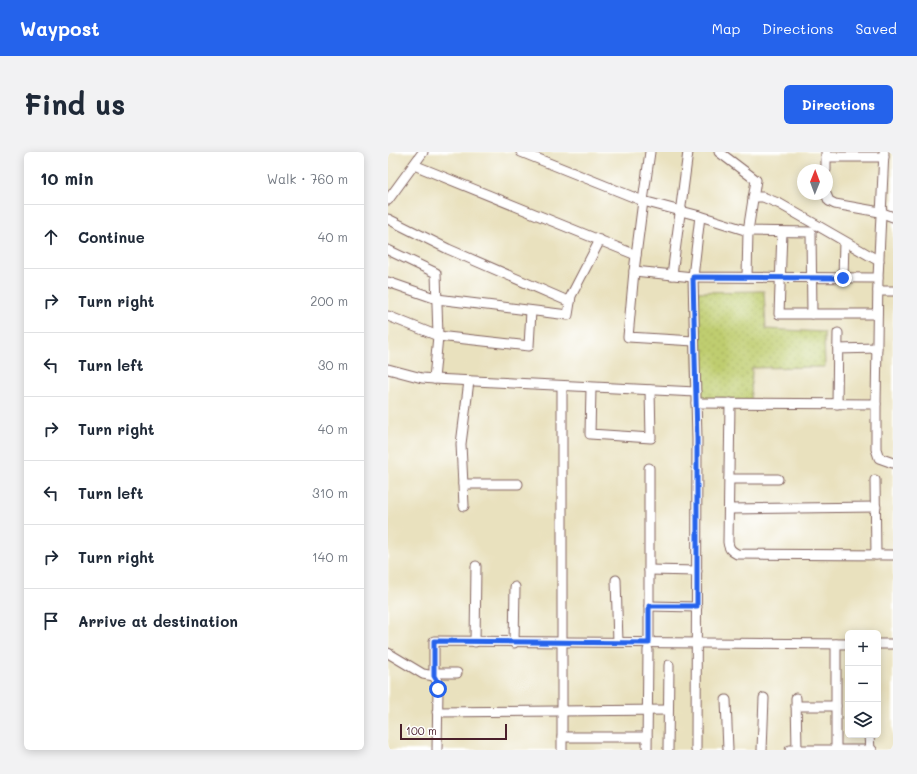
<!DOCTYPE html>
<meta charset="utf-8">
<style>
:root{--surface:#fff;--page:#f2f2f3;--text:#1f2937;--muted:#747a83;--line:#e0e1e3;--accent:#2563eb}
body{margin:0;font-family:Mali,sans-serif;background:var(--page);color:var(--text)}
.controls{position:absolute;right:12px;bottom:12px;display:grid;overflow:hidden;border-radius:6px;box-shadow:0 2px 10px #0003}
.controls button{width:36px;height:36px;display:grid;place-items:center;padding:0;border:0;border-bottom:1px solid var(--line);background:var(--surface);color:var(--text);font:20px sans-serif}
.compass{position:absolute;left:409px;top:12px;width:36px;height:36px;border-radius:50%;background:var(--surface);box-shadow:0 2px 10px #0003;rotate:1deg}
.scale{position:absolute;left:12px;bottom:10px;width:107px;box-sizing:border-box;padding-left:4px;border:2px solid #4a1f2b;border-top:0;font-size:11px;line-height:14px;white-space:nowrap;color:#4a1f2b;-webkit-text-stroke:3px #fff;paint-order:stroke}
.stop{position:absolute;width:12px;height:12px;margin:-9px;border:3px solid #2563eb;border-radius:50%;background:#fff}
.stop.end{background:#2563eb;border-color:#fff;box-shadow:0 1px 4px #0008}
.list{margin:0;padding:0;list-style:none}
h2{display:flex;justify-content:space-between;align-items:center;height:52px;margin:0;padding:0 16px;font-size:17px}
h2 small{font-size:13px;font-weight:400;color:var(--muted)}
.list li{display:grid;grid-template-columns:26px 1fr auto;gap:12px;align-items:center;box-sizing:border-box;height:64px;padding:0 16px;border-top:1px solid var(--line)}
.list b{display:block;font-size:15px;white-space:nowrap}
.list em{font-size:13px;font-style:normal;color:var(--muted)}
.icon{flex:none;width:22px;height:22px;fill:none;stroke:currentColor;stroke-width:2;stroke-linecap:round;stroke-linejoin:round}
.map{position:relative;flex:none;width:505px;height:598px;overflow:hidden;border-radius:6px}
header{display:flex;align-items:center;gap:24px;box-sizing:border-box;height:56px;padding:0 20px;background:var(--accent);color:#fff}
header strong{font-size:19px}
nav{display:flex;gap:22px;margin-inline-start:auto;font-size:14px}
.intro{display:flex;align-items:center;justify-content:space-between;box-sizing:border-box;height:96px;padding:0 24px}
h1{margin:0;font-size:28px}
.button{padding:10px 18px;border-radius:6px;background:var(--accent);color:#fff;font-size:14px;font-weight:700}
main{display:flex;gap:24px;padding:0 24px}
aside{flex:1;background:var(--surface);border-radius:6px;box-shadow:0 2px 10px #0003}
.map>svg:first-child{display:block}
.park{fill:url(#park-dots);stroke:#84764d}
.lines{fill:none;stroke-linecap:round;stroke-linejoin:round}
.minor-casing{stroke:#82635e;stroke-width:11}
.minor{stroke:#fff;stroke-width:9}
.route{stroke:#2563eb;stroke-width:5}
</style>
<header>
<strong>Waypost</strong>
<nav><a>Map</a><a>Directions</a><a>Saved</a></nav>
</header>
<div class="intro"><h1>Find us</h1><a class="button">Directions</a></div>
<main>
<aside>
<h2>10 min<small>Walk · 760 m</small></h2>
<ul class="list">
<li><svg class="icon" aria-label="ahead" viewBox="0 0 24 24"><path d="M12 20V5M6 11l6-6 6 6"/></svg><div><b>Continue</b></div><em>40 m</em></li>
<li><svg class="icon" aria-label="right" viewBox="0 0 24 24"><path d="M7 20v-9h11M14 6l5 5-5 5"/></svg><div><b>Turn right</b></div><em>200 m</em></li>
<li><svg class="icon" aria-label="left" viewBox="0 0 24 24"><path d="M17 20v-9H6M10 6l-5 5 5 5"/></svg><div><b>Turn left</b></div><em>30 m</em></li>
<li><svg class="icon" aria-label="right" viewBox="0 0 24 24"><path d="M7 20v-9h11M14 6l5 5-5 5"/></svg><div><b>Turn right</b></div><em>40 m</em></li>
<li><svg class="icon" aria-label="left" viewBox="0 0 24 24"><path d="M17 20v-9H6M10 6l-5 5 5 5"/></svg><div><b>Turn left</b></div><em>310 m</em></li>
<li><svg class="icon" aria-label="right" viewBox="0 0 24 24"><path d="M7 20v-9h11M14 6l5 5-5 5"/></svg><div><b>Turn right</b></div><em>140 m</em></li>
<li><svg class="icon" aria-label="arrive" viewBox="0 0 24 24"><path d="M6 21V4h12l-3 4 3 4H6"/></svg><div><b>Arrive at destination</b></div></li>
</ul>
</aside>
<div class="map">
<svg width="505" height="598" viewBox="0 0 505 598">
<defs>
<pattern id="park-dots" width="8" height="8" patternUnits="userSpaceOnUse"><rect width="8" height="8" fill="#bfcd6f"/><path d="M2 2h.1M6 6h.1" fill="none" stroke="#a6b060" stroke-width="1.8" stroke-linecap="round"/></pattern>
</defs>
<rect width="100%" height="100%" fill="#fff"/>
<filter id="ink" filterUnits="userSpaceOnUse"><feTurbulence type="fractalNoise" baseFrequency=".025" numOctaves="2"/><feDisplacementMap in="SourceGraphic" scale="8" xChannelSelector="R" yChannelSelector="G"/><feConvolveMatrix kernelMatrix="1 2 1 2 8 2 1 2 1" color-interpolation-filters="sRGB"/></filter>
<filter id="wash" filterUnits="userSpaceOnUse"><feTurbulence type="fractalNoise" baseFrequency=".012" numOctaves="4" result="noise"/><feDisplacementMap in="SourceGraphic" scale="16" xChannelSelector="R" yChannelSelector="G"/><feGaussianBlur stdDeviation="0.9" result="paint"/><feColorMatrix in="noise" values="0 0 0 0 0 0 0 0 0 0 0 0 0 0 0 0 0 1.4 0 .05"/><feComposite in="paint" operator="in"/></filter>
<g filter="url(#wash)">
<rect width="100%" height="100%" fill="#e9e1be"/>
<path class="park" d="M376,139L378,177L436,180L437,215L364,216L363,251H308L305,140Z"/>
</g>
<g filter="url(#ink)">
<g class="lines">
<defs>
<g id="minor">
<path d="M133,0L255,49L246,119L240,185L306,189"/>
<path d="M262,0L255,49L312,64L305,125L309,287L308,598"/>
<path d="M331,0L368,28L360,79L359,125"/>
<path d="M438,0V18"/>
<path d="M438,5H496"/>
<path d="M26,13L248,103"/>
<path d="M438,42L441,49L447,52L492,60L505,65"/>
<path d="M365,45H375L392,52L491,109"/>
<path d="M0,48L35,0"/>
<path d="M312,64L360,79L423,80L424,162"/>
<path d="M0,67L60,97L182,150"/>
<path d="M394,80L391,162H489"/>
<path d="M0,98L48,121L50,184L46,227"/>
<path d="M246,119L305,125L490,126L496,0"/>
<path d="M284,123L300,0"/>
<path d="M455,126L456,90"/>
<path d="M0,130L49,147L180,163L183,144L212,88"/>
<path d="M490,139H505"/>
<path d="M0,164L50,184L141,194L143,159"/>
<path d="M450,197L489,196"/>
<path d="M0,217L34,226L46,227L308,240"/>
<path d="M203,236L202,282L263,286L262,238"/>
<path d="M308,251L488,252L490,126"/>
<path d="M342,251L340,390C341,397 343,399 349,402L505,403"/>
<path d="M449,252L450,181"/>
<path d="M488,252V297L491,306L505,311"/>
<path d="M261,316V491"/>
<path d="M341,327H390"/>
<path d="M487,328L488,403"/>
<path d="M75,332H130"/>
<path d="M76,354L73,292L81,229"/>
<path d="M341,357L488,355"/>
<path d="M261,418L309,419"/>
<path d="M228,428L230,490"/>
<path d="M261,454L309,455"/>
<path d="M87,490L88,414"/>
<path d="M126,491L127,435"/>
<path d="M490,492H505"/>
<path d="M0,501L35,522L46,524"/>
<path d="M46,521H69"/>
<path d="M408,546L409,598"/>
<path d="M338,548L340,598"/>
<path d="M408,554H448V492"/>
<path d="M448,554V598"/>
<path d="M49,560L280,558"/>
<path d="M481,583L482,598"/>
<path d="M174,585H259"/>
<path d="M49,598L50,537L49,529L46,524V489L460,492"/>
<path d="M174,598V234"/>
<path d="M259,598L260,498"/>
<path d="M280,598L281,513"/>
<path d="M374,598L376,546"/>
<path d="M402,598H484"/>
</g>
</defs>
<use href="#minor" class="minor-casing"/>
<use href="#minor" class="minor"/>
</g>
</g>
<g class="lines" filter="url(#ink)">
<path class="route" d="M50,537L49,529L46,524V489L261,491V454H309V287L305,125L455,126"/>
</g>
</svg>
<div class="controls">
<button>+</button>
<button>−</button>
<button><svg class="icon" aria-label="layers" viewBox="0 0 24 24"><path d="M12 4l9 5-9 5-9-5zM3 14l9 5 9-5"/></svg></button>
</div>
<svg class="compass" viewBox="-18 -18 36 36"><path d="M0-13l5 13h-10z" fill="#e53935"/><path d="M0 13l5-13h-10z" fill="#747a83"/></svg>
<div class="scale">100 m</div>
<div class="stop" style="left:50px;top:537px"></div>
<div class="stop end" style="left:455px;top:126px"></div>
</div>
</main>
